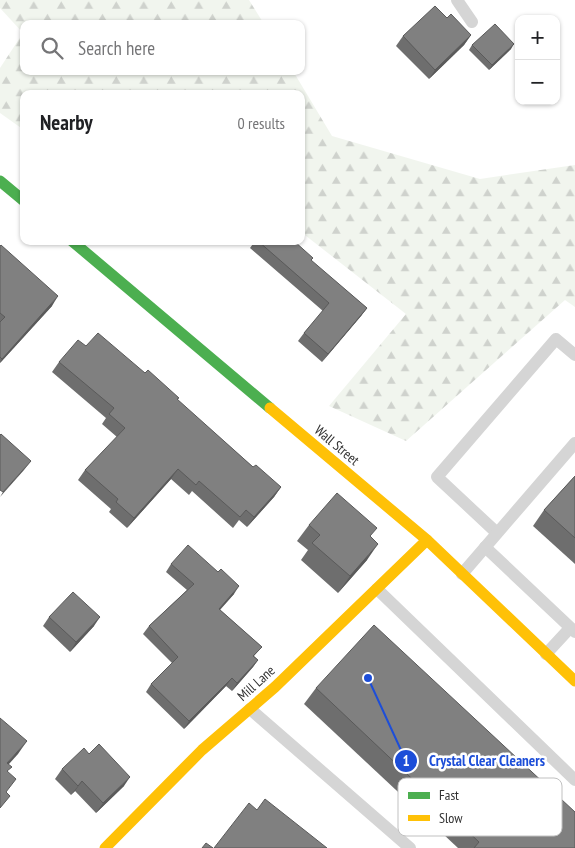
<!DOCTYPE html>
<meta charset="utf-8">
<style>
:root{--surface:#fff;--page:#f2f2f2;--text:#202124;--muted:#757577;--line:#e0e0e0}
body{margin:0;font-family:"PT Sans Narrow",sans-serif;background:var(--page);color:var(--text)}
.controls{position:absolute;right:15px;top:15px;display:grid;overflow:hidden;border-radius:10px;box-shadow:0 1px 4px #0004}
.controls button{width:45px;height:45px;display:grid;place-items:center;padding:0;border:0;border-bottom:1px solid var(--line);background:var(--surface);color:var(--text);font:25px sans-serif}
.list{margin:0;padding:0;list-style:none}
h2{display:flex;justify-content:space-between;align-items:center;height:65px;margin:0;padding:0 20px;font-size:21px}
h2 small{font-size:16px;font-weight:400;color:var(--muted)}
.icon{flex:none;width:28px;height:28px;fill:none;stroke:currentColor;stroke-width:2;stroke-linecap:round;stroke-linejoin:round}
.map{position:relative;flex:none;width:575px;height:848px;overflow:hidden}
.search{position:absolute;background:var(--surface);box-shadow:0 1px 4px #0004;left:20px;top:20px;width:285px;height:55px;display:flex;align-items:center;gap:12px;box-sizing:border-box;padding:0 18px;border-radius:10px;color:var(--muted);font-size:19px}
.panel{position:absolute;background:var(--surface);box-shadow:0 1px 4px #0004;left:20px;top:90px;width:285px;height:155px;border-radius:10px}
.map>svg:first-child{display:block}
.forest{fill:url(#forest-firs)}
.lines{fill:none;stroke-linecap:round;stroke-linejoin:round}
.lane{stroke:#d5d5d5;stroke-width:12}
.fast{stroke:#4caf50;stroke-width:11}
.slow{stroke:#ffc107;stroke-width:11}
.wall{fill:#6e6e6e}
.shaded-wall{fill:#5a5a5a}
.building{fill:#808080;stroke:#5a5a5a}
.labels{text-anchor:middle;stroke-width:5;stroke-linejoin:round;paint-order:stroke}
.street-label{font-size:14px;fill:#313131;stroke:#fff}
.key{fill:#fff;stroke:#c1c1c1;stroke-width:1}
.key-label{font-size:14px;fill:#313131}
.leader{fill:none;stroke:#1d4ed8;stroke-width:2}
.callout-dot{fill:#1d4ed8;stroke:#fff;stroke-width:2}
.mark-label{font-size:15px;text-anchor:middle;font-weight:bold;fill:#fff}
.callout-label{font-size:15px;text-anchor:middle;font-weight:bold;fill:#1d4ed8;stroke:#fff;stroke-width:5;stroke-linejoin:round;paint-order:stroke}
</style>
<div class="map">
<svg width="575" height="848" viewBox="0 0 575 848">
<defs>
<pattern id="forest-firs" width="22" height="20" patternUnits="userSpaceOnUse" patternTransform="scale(1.25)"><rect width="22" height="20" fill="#f1f5ee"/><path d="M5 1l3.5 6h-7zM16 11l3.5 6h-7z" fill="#cfd2cd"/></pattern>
</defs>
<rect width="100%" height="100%" fill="#fff"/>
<path class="forest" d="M0,0H249L264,24H24V71H293L332,136L480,179L575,165V307L565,300L406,441L329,406L406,314L301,232V94H24V130L0,113V68L23,33L0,8Z"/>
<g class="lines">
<g class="lane">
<path d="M457,0L472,22"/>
<path d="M497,533L437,477L556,339L575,355"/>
<path d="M485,547L575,632"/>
<path d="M462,574L575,443"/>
<path d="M377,589L575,780"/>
<path d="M546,654L570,628"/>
<path d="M250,709L410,848"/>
</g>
<g class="fast">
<path d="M0,181L24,201"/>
<path d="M72,241L270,408"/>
</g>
<g class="slow">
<path d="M270,408L427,540L575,681"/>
<path d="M105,848L202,750L275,687L427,540"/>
</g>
</g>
<g class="wall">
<path d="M471,35L464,45L429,79L396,46L403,36Z"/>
<path d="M472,45L511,49L489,70L469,50Z"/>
<path d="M255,241H294L311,261L367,308L361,316L322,362L298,341L304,333L323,311L250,248Z"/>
<path d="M0,246L52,306L0,363Z"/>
<path d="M86,346L145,373L177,400L253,467L281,487L274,497L247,527L239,520L233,528L192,491L189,495L171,479L127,528L109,512L111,509L78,480L85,470L117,437L102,424L106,418L52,372L59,362Z"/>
<path d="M575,476V564L533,526L544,510Z"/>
<path d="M309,525L371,537L367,560L338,593L301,560L308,550L297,541Z"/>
<path d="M171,564L234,594L220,610L262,647L254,656L258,660L253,667L232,691L226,686L184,729L146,692L151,684L172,663L143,634L149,626L187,590L166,572Z"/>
<path d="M49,617L94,626L70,652L43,626Z"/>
<path d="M316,688L575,848H458L304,704Z"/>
<path d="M62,769L124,786L96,813L75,791L71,795L55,779Z"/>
</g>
<g class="shaded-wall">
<path d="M471,35L464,45L429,79L435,70Z"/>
<path d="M514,44L511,49L489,70L492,65Z"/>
<path d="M58,296L52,306L0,363L2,359Z"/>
<path d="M367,308L361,316L322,362L328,354Z"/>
<path d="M31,461L24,470L0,497L3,492Z"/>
<path d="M178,469L171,479L127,528L134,518Z"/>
<path d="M281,487L274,497L247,527L254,517Z"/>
<path d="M378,544L367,560L338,593L350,576Z"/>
<path d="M239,586L234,594L213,617L219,609Z"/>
<path d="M100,617L94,626L70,652L76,642Z"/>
<path d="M258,660L253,667L232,691L237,683Z"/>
<path d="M232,678L226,686L184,729L189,721Z"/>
<path d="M27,741L18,754L0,774L7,763Z"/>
<path d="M130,777L124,786L96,813L103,803Z"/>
<path d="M82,781L75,791L71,795L78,786Z"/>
</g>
<g class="building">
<path d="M435,6L447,18L451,14L471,35L435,70L403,36Z"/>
<path d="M495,24L514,44L492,65L472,45Z"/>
<path d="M258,241H294L313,258L311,260L367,308L328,354L304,333L329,303Z"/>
<path d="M1,245L58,296L2,359L0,357V322L5,317L0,313V246Z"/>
<path d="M98,333L145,373L148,370L179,398L177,399L253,467L256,465L281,487L254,517L246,510L240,517L199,481L196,485L178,469L134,518L116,502L118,499L85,470L125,428L109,414L114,408L59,362L78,340L86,346Z"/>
<path d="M1,434L31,461L3,492L0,490V435Z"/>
<path d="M575,476V538L544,510Z"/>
<path d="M337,493L377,528L370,536L378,544L350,576L312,543L320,535L309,525Z"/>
<path d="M188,545L218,572L221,569L239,586L219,609L262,647L253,656L258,660L237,683L232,678L189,721L151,684L178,657L149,626L194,584L171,564Z"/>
<path d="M73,592L100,617L76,642L49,617Z"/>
<path d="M374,625L575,812V848H474L479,842L316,688Z"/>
<path d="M0,718L27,741L7,763L12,767L7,771L16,779L6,792L10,796L0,808Z"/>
<path d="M99,744L130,777L103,803L82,781L78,786L62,769L84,748L89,754Z"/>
<path d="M265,799L327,848H214L249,803L257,810Z"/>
<path d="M206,843L213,848H202Z"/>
</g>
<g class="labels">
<g class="street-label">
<text transform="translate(337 445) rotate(40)" y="5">Wall Street</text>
<text transform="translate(256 683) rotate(-42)" y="5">Mill Lane</text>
</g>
</g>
<rect x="398" y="778" width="164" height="58" rx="8" class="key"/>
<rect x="408" y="792" width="22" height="7" fill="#4caf50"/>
<rect x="408" y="815" width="22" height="6" fill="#ffc107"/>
<g class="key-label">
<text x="439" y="800">Fast</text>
<text x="439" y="823">Slow</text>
</g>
<path class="leader" d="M368 678L406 761"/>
<g class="callout-dot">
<circle cx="368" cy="678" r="5"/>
<circle cx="406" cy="761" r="12"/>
</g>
<g class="mark-label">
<text x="406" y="766">1</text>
</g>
<g class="callout-label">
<text x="487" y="766">Crystal Clear Cleaners</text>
</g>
</svg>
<div class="controls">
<button>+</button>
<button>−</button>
</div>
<div class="search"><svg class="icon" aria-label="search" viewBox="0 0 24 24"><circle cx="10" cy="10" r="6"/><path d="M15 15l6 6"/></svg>Search here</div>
<section class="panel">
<h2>Nearby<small>0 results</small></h2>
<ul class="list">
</ul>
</section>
</div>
